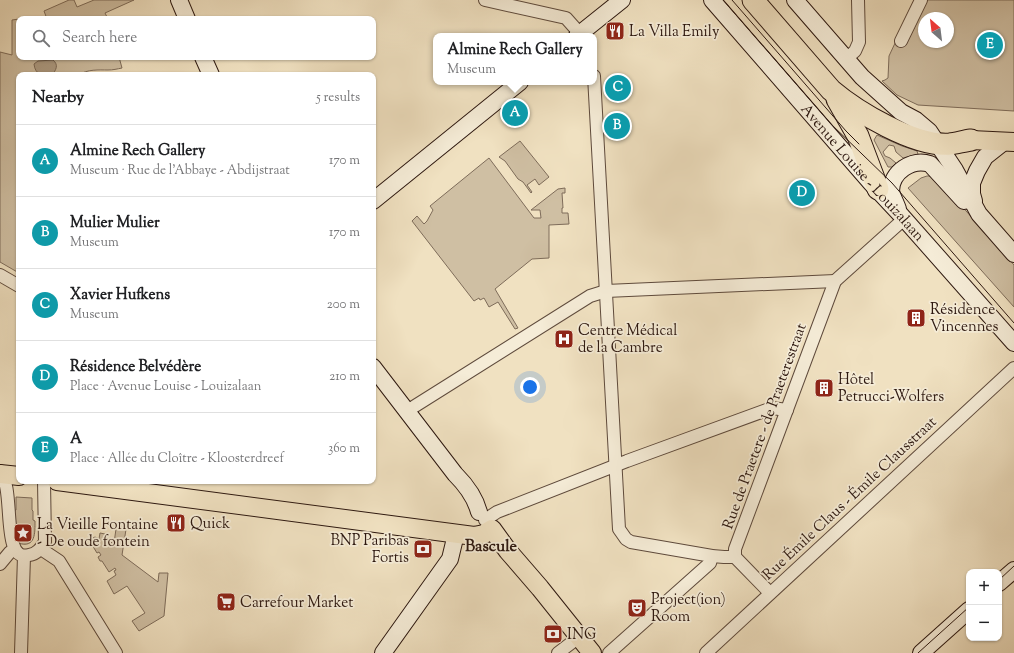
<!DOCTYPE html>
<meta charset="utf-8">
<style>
:root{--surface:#fff;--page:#f2f2f2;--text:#202124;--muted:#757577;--line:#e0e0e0;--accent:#8f2418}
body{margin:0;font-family:"Sorts Mill Goudy",serif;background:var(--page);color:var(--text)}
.controls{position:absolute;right:12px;bottom:12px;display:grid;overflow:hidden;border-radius:8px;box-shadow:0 1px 3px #0004}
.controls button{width:36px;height:36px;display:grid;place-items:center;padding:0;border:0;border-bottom:1px solid var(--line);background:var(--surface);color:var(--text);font:20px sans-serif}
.compass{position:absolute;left:918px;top:12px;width:36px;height:36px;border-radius:50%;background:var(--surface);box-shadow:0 1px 3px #0004;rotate:332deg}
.you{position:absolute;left:530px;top:387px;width:14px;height:14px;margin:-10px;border:3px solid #fff;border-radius:50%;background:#1a73e8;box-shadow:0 0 0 6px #1a73e833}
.badge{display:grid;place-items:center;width:26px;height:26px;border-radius:50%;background:var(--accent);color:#fff;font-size:13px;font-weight:700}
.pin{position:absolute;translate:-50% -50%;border:2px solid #fff;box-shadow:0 1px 4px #0006}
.popup{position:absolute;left:433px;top:33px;width:164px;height:52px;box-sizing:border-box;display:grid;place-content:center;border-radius:8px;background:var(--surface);filter:drop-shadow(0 1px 3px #0005);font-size:13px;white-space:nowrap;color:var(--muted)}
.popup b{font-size:15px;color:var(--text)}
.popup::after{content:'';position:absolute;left:50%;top:100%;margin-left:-8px;border:8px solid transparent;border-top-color:var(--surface)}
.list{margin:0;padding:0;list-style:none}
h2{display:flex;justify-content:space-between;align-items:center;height:52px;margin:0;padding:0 16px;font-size:17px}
h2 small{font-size:13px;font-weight:400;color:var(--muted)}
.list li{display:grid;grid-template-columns:26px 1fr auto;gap:12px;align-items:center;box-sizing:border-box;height:72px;padding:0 16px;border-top:1px solid var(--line)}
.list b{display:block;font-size:15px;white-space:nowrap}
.list p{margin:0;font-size:13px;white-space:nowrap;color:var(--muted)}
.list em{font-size:13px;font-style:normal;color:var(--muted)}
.icon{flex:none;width:22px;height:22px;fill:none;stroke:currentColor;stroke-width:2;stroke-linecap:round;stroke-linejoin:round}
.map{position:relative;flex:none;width:1014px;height:653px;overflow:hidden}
.search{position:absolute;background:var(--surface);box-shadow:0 1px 3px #0004;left:16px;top:16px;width:360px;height:44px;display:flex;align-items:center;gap:10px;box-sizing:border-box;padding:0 14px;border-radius:8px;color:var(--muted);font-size:15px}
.panel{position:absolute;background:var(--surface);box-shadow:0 1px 3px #0004;left:16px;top:72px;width:360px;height:412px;border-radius:8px}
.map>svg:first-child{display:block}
.green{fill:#cfbfa3;stroke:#7e6c5a;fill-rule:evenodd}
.water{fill:#ae9d85;stroke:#7a6856}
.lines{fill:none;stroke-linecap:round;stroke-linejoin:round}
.street-casing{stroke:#5e4a3c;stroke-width:14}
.secondary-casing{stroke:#2d1810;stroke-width:18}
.primary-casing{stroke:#2d1810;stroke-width:20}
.highway-casing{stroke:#2d1810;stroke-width:23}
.street{stroke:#f5ecd7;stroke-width:12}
.secondary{stroke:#f5ecd7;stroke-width:16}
.primary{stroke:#f0e1c1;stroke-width:18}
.highway{stroke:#f0e1c1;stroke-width:21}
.tram{stroke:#2d1810;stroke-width:1}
.labels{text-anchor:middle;stroke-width:3.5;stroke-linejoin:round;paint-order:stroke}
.poi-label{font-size:15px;fill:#2d1810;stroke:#f5ecd7;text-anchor:start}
.street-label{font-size:15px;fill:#2d1810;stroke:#f5ecd7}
.neighbourhood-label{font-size:16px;font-weight:bold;fill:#2d1810;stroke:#f5ecd7}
</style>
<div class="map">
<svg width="1014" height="653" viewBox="0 0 1014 653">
<rect width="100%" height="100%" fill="#f0e1c1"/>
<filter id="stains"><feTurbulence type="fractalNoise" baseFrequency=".005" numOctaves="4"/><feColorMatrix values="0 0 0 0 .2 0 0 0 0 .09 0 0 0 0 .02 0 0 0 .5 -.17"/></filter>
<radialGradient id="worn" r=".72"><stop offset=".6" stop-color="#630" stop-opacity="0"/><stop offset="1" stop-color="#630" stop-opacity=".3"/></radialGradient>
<g class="green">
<path d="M69,0H74L77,7L94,0H134L105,13L108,19H47L44,11Z"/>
<path d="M927,0H1014V111L918,105L897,95L882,81L885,80L888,78L889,56L896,41L906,45ZM924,18H948V42H924Z"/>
<path d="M19,19V57H119L122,68C117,69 113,70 108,70C99,70 87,69 79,75H19V273L0,262V52L12,55V20Z"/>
<path d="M877,135L902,146L917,151L918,154L903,158L896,152L894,146L889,145L883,152L885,156L890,158L896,163L892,167H888L874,140Z"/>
<path d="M520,141L549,177L539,185L535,179L527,185L532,192L531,193L523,182L518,179L505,161L499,157Z"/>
<path d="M489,158L534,218H541L540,210H531L558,189L565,188V193H562L563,208H562V213H568L569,224L549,225V258L532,259L495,289L518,328L515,329L498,302L489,307L484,298L480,300L479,298L474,301L412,221L417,216L424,224L427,221L433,210L430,206Z"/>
<path d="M927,176H935L1014,265V307L908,188L921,178Z"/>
<path d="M16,497L32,498V510L33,511V520L35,521C35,532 36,549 18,543L14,519L15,510H16Z"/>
<path d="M117,522L127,523L122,555L158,582L159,573H168L164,616L139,631L132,621L145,613L127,586L114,594L107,581L116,575L114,571L116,570L115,568L109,572L102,561H100L98,557L101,555L99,552L97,553L89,540L95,537L99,539L100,533L105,534L104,541L114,543Z"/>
</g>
<path class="water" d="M53,60C59,65 56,70 52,75C43,76 35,75 34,64L38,61Z"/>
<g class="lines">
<defs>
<g id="street">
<path d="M485,0L566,18L582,36"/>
<path d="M901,41L921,0"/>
<path d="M846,59L855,51L859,42L858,0"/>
<path d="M594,76L619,529L626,539L631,542L712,556L724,557H735"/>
<path d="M0,275L19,286"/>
<path d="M407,411L590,296L606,291L835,281"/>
<path d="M0,471C16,490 0,563 29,555C37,554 41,548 45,542L44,481"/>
<path d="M485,520L497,512L627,461L772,408L787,410"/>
<path d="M41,549L59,561L116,653"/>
<path d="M735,557V549L835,281L904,219"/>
<path d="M735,557L770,593"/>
<path d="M0,564L10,552"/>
<path d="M21,653L24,556"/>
<path d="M558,653L579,637"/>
<path d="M609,653L710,563L712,556"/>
<path d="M706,653L1014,368"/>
</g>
<g id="secondary">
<path d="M179,0L187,19"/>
<path id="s1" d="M712,0L871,183L900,214L1014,343"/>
<path d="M795,0L862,77L901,112L916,120L929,131L955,170L979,214L1014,254"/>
<path d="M577,36L622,0"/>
<path d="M203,57L211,75"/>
<path d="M373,201L520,82"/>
<path d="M974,201L972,194V183L977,171L985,157L1004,142"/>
<path d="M898,209C896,203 892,196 891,191C891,172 912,158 930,164L964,201"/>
<path d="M373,367L455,474C466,485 475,497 479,512"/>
<path d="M999,583L1014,570"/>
<path d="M383,653L450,559L456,534"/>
<path d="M921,653L969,610"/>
</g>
<g id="primary">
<path d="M971,140L1014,142"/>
<path d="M0,474L19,476"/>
<path d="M57,481L474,536L484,534L492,529L508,551L540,588L592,653"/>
</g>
<g id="highway">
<path d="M753,0L831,90C857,112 915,147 950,144C957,143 964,141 971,140"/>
<path d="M837,99L858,136L878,189"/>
</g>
</defs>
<use href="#street" class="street-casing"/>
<use href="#secondary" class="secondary-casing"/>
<use href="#primary" class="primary-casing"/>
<use href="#highway" class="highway-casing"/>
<use href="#street" class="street"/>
<use href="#secondary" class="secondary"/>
<use href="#primary" class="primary"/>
<use href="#highway" class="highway"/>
<g class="tram">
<path d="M723,0L832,125L892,183L1014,323"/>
<path d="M732,0L846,131L859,144"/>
<path d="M999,580L1014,566"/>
<path d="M918,653L969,607"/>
</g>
</g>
<defs>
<symbol id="restaurant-square" viewBox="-11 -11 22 22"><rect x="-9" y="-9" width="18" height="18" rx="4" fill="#8f2418" stroke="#f5ecd7"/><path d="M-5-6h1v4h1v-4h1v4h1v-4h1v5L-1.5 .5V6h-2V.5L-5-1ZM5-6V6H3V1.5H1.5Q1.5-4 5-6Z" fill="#fff"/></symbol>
<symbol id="building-square" viewBox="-11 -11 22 22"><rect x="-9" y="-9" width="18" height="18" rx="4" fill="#8f2418" stroke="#f5ecd7"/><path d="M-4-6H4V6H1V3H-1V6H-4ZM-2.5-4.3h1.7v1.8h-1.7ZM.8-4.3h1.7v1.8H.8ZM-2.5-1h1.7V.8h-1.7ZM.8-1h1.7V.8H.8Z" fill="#fff"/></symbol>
<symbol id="hospital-square" viewBox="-11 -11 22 22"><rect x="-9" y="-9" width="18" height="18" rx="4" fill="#8f2418" stroke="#f5ecd7"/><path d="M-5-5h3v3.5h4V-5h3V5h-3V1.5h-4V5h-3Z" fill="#fff"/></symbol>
<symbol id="sight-square" viewBox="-11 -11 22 22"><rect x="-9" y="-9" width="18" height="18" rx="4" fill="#8f2418" stroke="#f5ecd7"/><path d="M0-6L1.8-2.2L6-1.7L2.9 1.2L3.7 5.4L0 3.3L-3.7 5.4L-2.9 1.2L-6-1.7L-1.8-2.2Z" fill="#fff"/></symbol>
<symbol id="bank-square" viewBox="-11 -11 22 22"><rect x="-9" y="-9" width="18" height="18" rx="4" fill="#8f2418" stroke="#f5ecd7"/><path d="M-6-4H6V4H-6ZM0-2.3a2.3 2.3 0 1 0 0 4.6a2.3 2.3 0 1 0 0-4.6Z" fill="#fff"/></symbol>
<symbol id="supermarket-square" viewBox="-11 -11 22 22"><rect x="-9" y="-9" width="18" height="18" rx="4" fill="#8f2418" stroke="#f5ecd7"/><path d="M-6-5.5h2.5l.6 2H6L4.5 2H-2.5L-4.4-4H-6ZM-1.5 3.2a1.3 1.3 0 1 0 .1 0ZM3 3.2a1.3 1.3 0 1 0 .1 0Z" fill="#fff"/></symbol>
<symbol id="theatre-square" viewBox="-11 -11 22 22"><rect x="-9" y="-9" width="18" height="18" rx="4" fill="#8f2418" stroke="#f5ecd7"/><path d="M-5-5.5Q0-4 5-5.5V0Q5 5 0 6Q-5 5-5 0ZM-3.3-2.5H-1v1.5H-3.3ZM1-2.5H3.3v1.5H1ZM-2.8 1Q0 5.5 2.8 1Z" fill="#fff"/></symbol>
</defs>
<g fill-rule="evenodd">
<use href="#restaurant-square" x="604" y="20" width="22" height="22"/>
<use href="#building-square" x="905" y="307" width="22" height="22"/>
<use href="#hospital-square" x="553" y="328" width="22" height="22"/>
<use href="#building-square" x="813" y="377" width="22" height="22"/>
<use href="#restaurant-square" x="165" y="512" width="22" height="22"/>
<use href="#sight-square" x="12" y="522" width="22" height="22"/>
<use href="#bank-square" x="412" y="538" width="22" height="22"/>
<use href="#supermarket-square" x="215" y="591" width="22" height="22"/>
<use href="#theatre-square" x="626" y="597" width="22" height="22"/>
<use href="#bank-square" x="542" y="623" width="22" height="22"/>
</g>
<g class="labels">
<g class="poi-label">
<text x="629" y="36">La Villa Emily</text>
<text x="930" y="314">Résidence<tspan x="930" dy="17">Vincennes</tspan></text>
<text x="578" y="335">Centre Médical<tspan x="578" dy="17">de la Cambre</tspan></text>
<text x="838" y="384">Hôtel<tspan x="838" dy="17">Petrucci-Wolfers</tspan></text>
<text x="190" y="528">Quick</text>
<text x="37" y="529">La Vieille Fontaine<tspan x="37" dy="17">- De oude fontein</tspan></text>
<text x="409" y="545" text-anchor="end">BNP Paribas<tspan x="409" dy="17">Fortis</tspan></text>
<text x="651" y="604">Project(ion)<tspan x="651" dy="17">Room</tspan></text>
<text x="240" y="607">Carrefour Market</text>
<text x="567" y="639">ING</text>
</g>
<g class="street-label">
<text dy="5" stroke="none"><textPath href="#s1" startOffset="229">Avenue Louise - Louizalaan</textPath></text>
<text transform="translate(764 426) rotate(-70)" y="5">Rue de Praetere - de Praeterestraat</text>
<text transform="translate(849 498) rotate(-43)" y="5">Rue Émile Claus - Émile Clausstraat</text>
</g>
<g class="neighbourhood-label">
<text x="491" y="551">Bascule</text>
</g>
</g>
<rect width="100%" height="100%" filter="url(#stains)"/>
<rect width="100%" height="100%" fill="url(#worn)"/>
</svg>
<div class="controls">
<button>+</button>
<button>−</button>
</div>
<svg class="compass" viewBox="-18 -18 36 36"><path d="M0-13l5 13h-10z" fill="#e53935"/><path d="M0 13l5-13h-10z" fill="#757577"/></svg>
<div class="you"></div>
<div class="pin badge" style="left:515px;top:113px;background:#0f9aa8">A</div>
<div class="popup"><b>Almine Rech Gallery</b>Museum</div>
<div class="pin badge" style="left:617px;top:126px;background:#0f9aa8">B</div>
<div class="pin badge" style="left:618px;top:88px;background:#0f9aa8">C</div>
<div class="pin badge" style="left:802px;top:193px;background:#0f9aa8">D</div>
<div class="pin badge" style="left:990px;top:45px;background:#0f9aa8">E</div>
<div class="search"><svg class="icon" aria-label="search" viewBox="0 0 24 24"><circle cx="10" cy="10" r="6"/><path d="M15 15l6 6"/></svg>Search here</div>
<section class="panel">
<h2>Nearby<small>5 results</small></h2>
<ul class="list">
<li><span class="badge" style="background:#0f9aa8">A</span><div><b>Almine Rech Gallery</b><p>Museum · Rue de l'Abbaye - Abdijstraat</p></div><em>170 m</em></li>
<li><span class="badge" style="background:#0f9aa8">B</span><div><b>Mulier Mulier</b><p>Museum</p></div><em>170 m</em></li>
<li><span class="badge" style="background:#0f9aa8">C</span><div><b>Xavier Hufkens</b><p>Museum</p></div><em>200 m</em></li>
<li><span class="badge" style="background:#0f9aa8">D</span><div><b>Résidence Belvédère</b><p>Place · Avenue Louise - Louizalaan</p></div><em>210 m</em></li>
<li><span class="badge" style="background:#0f9aa8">E</span><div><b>A</b><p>Place · Allée du Cloître - Kloosterdreef</p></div><em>360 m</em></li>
</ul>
</section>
</div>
